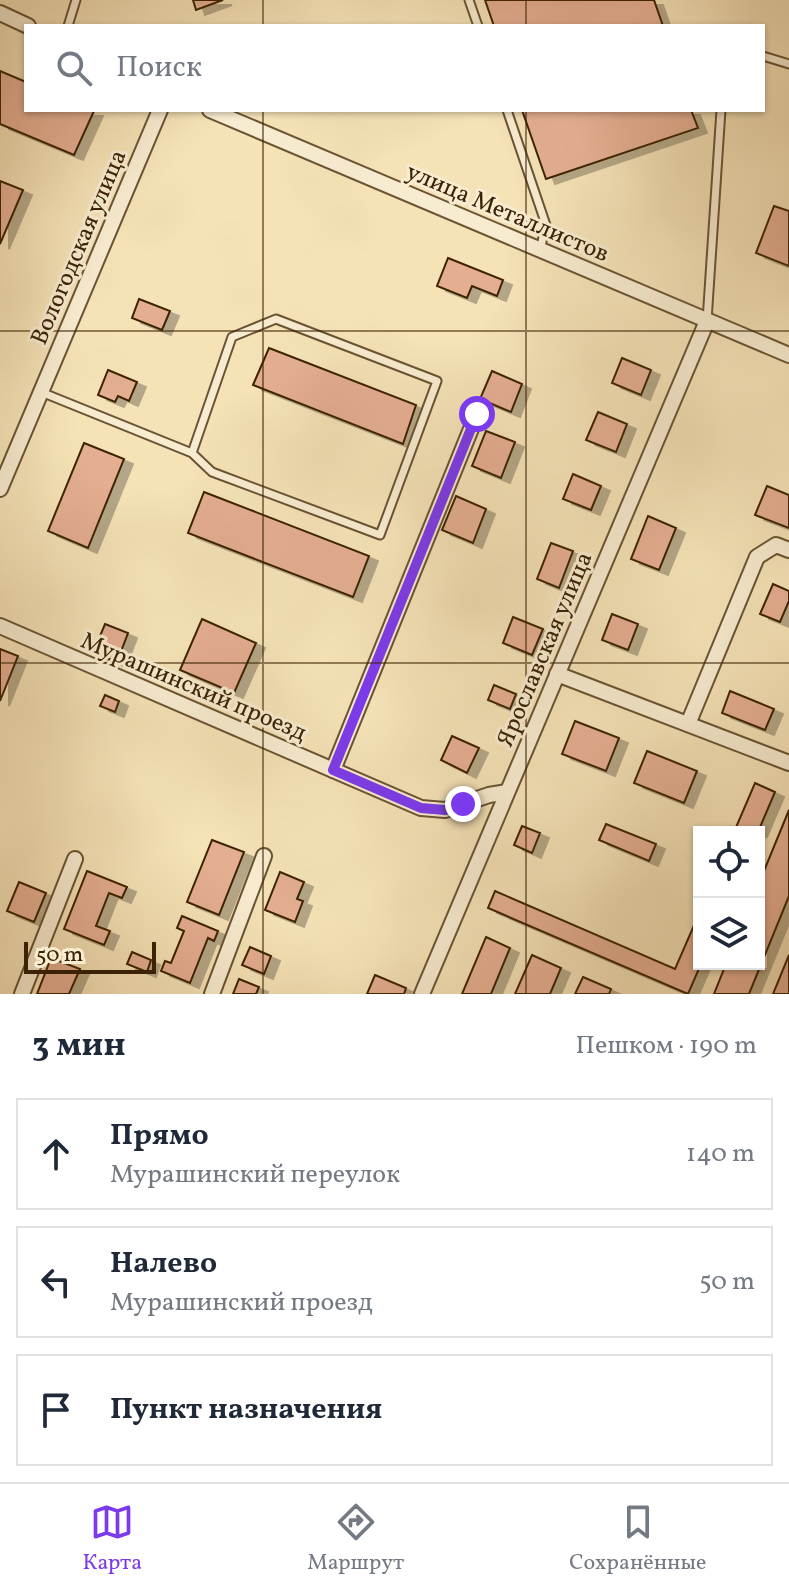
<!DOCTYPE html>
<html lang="ru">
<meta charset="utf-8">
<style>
:root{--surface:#fff;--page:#f2f2f3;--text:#1f2937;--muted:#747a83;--line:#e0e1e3;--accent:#7c3aed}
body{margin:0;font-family:Vollkorn,serif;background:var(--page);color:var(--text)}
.controls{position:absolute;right:24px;bottom:24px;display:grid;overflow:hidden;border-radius:0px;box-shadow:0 2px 6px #0004}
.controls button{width:72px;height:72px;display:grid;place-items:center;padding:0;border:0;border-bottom:2px solid var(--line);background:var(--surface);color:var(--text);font:40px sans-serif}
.scale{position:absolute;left:24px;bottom:20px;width:132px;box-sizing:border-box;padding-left:8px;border:4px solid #3c2306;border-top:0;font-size:22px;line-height:28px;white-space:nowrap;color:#3c2306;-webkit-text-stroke:6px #f8ecd0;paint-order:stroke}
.stop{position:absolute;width:24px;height:24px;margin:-18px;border:6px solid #7c3aed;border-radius:50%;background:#fff}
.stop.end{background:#7c3aed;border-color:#fff;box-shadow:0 2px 8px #0008}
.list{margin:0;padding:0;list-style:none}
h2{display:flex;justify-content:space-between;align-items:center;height:104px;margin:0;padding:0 32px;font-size:34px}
h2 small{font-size:26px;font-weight:400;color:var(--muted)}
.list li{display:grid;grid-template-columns:52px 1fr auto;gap:24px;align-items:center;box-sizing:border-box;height:112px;margin:0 16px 16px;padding:0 16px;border:2px solid var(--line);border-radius:0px}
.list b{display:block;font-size:30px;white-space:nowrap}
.list p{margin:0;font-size:26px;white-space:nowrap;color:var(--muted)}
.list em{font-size:26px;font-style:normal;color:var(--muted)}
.icon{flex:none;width:44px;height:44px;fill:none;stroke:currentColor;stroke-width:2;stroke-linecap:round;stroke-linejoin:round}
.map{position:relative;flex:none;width:789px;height:994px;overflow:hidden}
.search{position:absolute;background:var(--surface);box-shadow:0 2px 6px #0004;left:24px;right:24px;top:24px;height:88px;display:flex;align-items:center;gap:20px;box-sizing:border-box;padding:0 28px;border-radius:0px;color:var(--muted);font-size:30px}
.sheet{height:488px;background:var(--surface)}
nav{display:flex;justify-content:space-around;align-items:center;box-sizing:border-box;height:112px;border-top:2px solid var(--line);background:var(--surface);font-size:22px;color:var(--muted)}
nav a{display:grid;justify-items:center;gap:4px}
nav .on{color:var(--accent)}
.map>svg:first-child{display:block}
.building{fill:#e4ae91;stroke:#3c2306;stroke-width:2;filter:url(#shadow)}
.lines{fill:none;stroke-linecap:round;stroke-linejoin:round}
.service-casing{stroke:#6a5332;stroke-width:11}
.minor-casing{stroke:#6a5332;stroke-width:18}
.service{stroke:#f8ecd0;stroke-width:7}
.minor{stroke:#f8ecd0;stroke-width:14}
.route{stroke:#7c3aed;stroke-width:10}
.grid{fill:none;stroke:#3c2306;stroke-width:2;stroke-opacity:0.55}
.labels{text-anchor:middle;stroke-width:6;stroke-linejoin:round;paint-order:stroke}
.street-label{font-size:24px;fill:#3c2306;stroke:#f8ecd0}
</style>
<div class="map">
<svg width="789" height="994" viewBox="0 0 789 994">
<defs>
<filter id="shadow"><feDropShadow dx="9" dy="5" stdDeviation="0" flood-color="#0004"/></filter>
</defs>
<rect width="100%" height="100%" fill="#f5e2b7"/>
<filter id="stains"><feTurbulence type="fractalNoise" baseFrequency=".0025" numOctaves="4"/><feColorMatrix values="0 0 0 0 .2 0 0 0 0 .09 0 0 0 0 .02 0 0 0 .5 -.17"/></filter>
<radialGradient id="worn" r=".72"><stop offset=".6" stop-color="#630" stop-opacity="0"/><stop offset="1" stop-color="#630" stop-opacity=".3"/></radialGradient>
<g class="building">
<path d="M193,0H223L196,10Z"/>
<path d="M485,0H654L663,26H494Z"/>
<path d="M0,71L26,82V110L94,111L74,155L0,124Z"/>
<path d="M522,110H691L698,128L546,179Z"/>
<path d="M0,181L23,190L0,244Z"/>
<path d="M774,206L789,211V266L756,253Z"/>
<path d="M448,258L503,280L497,296L472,286L467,298L437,286Z"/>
<path d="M139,299L170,311L162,330L132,318Z"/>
<path d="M269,348L416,405L403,444L253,385Z"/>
<path d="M622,358L651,370L641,395L612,383Z"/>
<path d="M108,370L137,382L129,401L118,396L115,402L98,395Z"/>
<path d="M492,371L522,384L511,412L480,399Z"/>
<path d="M598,412L627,424L616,452L586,440Z"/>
<path d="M486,431L515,442L501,478L472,466Z"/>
<path d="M84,443L124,459L88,548L48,531Z"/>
<path d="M573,474L601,486L591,510L563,499Z"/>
<path d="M767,486L789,495V528L755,515Z"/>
<path d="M204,492L369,556L353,597L188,533Z"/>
<path d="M456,496L486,509L473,543L442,530Z"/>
<path d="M648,516L676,528L659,570L631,559Z"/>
<path d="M551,543L573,551L559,588L537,579Z"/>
<path d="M773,584L789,591V601L780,622L760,614Z"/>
<path d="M612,614L638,624L628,650L602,640Z"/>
<path d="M513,617L543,629L532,655L503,643Z"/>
<path d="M202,619L256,643L234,693L180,670Z"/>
<path d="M105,624L128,633L117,662L93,653Z"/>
<path d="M0,649L18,656L0,701Z"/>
<path d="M494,685L516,694L510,709L488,700Z"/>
<path d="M730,691L774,709L765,730L722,713Z"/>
<path d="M105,695L119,701L115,712L100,706Z"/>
<path d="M575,721L619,738L606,771L562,754Z"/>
<path d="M452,736L479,748L467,773L441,760Z"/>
<path d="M647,751L697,771L684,803L634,783Z"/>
<path d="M755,783L775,792L758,832H734Z"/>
<path d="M789,810V896L749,994H714L726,964H759V883Z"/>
<path d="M606,824L656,844L649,861L599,840Z"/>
<path d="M522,826L540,833L532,853L514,845Z"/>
<path d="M212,840L244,852L219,915L187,902Z"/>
<path d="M87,871L127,887L122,898L109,893L96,926L110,931L104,945L64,929Z"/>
<path d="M280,872L304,882L297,899L303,901L295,922L265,910Z"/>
<path d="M19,882L46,893L34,922L7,911Z"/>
<path d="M495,891L675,969L699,914V964H701L688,994L488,908Z"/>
<path d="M182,916L218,931L214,941L208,938L190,983L161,971L165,961L171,963L184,931L177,928Z"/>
<path d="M486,937L510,948L491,994H462Z"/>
<path d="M250,947L271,956L264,974L242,965Z"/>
<path d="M132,952L151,960L147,972L127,964Z"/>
<path d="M532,955L561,968L550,994H515Z"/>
<path d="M789,955V994H773Z"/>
<path d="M51,958L80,969L69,994H37Z"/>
<path d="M375,975L406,988L404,994H367Z"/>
<path d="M583,977L611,989L609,994H575Z"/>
<path d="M239,979L259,987L256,994H233Z"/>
</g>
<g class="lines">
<defs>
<g id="service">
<path d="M469,0L478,26"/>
<path d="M68,26L76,0"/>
<path d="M763,56L789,64"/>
<path d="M507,110L546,225L540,250"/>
<path d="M707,321L721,110"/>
<path d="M41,392L192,453L232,337L276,319L437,381L380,535L212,472L192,453"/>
</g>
<g id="minor">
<path d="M0,13L28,26"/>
<path d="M210,110L789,355"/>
<path d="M0,489L160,110"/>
<path d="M0,626L421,808L445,810L489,795L507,792"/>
<path d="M557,674L789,763"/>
<path d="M688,724L757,557L776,545L789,550"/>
<path d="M333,770L477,414"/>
<path d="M22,994L75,859"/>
<path d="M212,994L264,856"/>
<path d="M422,994L707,321"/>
</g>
</defs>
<use href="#service" class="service-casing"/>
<use href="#minor" class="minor-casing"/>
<use href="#service" class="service"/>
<use href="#minor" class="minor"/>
</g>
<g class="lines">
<path class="route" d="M463,804L445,810L421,808L333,770L477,414"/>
</g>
<path class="grid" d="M263,0V26M526,0V26M263,110V994M526,110V994M0,331H789M0,663H789"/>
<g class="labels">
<g class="street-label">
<text transform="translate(508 212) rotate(23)" y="8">улица Металлистов</text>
<text transform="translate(78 247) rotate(-67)" y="8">Вологодская улица</text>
<text transform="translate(544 649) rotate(-67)" y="8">Ярославская улица</text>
<text transform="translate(194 686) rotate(23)" y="8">Мурашинский проезд</text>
</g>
</g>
<rect width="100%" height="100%" filter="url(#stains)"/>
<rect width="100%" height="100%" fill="url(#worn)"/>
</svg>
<div class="controls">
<button><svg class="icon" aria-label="locate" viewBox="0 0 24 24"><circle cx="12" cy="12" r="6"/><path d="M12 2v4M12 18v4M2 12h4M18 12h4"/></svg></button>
<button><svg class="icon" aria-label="layers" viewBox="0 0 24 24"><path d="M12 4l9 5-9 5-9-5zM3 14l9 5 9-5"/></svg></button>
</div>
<div class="scale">50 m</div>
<div class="stop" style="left:477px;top:414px"></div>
<div class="stop end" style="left:463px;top:804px"></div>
<div class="search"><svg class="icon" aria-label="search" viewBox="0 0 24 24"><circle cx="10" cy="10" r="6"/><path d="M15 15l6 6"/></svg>Поиск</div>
</div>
<section class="sheet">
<h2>3 мин<small>Пешком · 190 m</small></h2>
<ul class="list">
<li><svg class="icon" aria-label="ahead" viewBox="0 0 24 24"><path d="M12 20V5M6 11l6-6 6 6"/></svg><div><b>Прямо</b><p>Мурашинский переулок</p></div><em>140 m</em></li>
<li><svg class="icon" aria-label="left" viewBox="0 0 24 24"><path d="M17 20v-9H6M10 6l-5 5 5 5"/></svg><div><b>Налево</b><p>Мурашинский проезд</p></div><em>50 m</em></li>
<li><svg class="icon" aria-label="arrive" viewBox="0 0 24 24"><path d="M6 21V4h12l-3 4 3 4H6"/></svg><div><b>Пункт назначения</b></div></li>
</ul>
</section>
<nav>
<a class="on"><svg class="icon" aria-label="map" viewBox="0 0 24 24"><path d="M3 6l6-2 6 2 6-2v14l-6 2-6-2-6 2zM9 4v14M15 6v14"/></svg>Карта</a>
<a><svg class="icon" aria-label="directions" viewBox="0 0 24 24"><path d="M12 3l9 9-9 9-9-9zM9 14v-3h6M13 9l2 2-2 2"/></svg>Маршрут</a>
<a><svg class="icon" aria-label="saved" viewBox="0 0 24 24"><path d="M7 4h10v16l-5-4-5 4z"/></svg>Сохранённые</a>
</nav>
